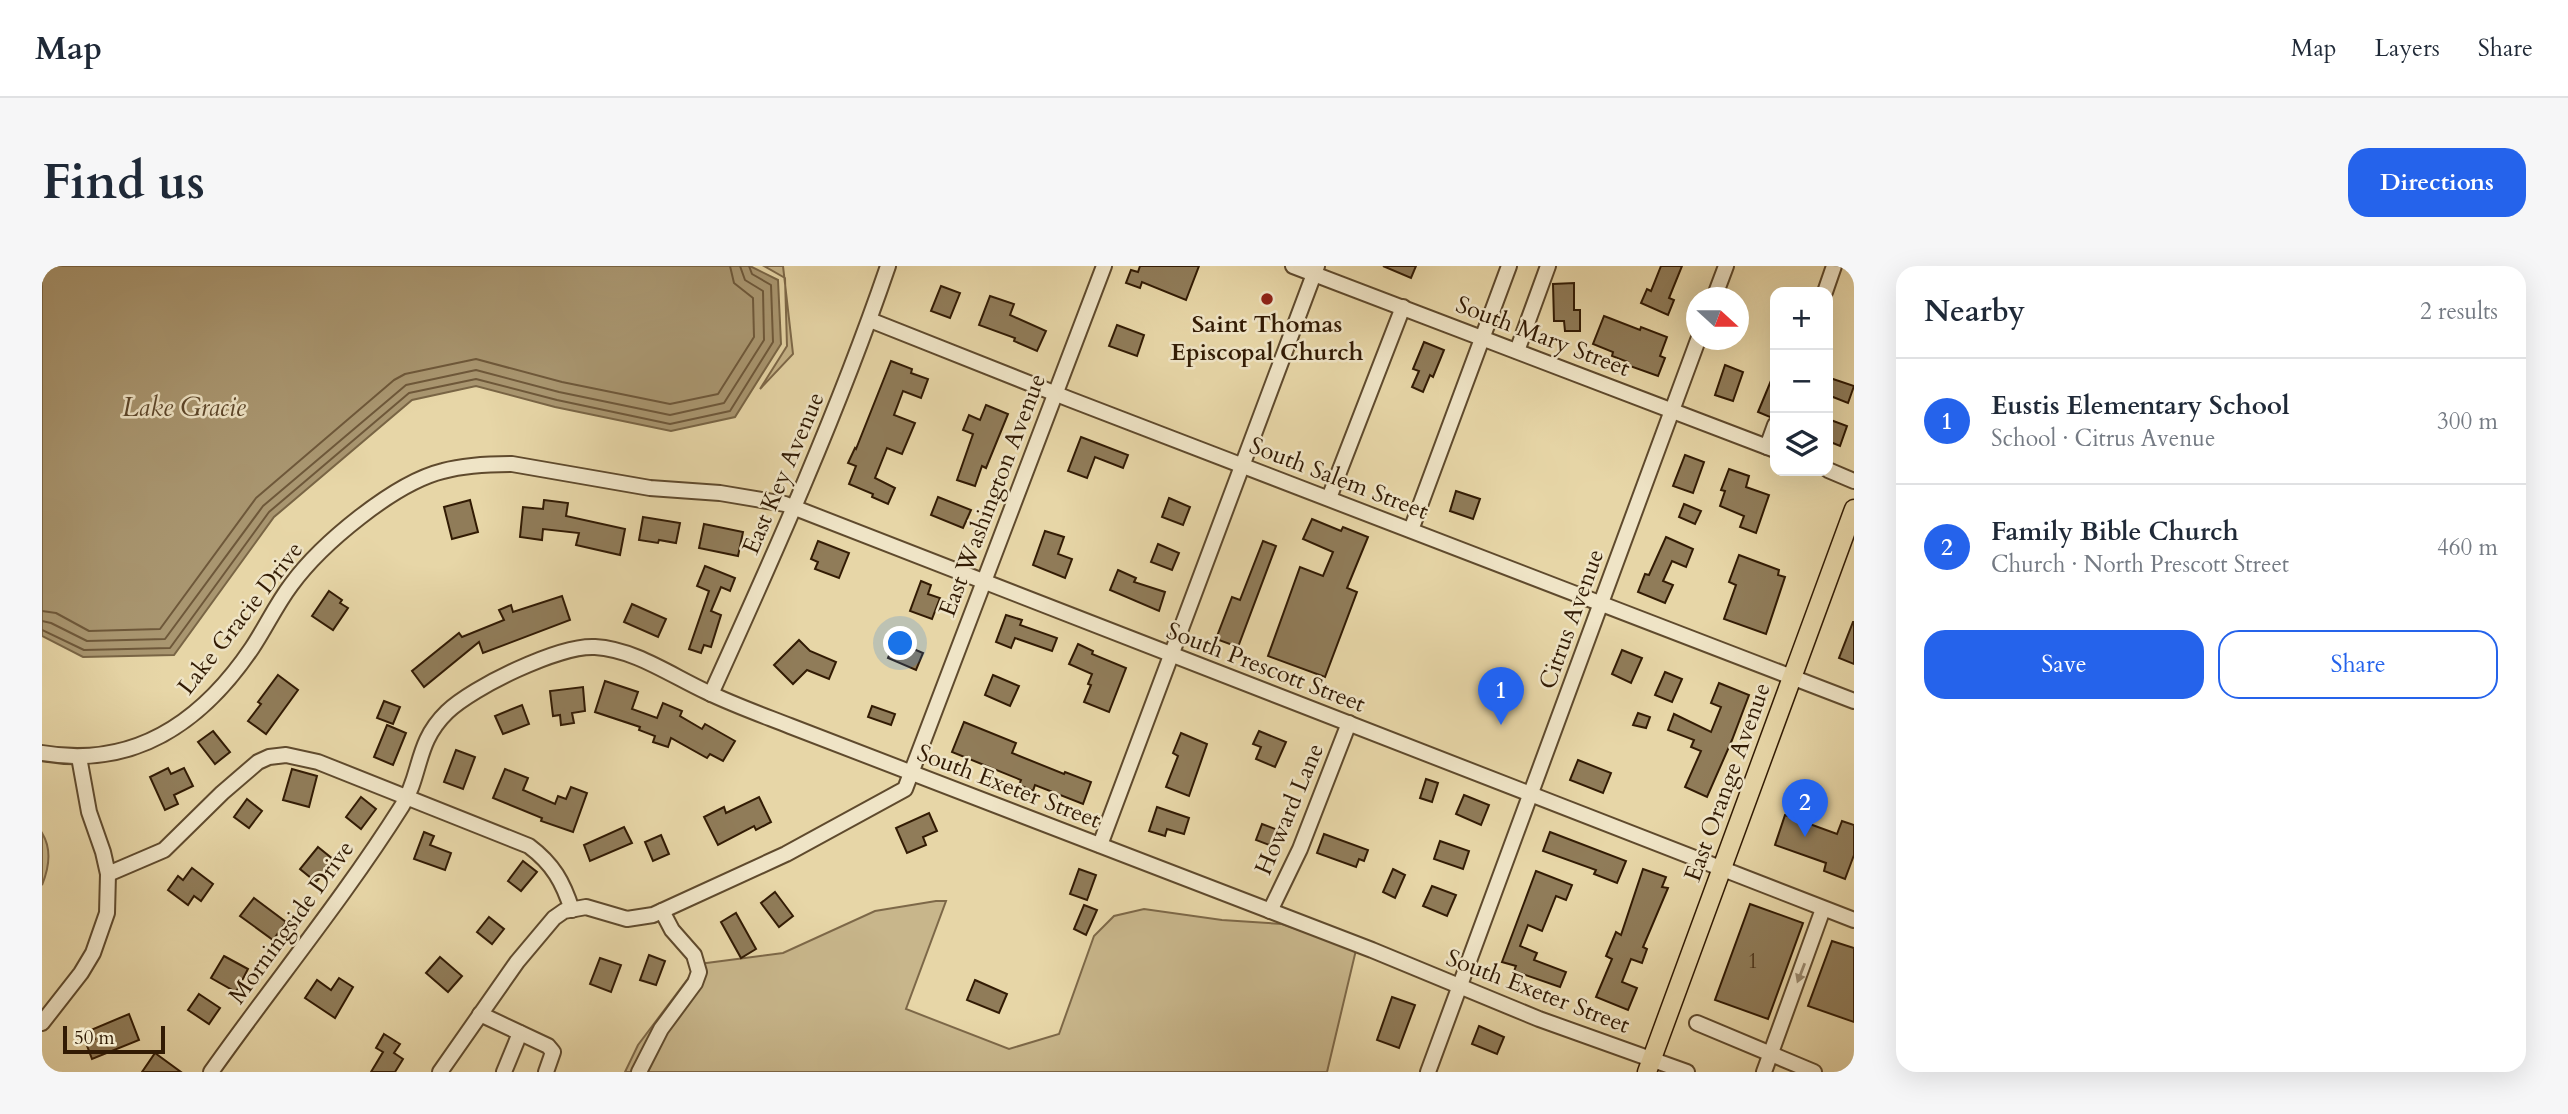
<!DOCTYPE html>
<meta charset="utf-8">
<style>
:root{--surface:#fff;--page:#f6f6f7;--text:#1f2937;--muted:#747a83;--line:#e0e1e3;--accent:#2563eb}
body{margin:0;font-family:Cardo,serif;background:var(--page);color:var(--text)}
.controls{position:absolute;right:21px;top:21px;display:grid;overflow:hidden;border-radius:14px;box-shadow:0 7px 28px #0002}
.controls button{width:63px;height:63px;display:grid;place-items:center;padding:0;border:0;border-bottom:2px solid var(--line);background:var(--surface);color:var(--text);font:35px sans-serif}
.compass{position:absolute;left:1644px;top:21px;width:63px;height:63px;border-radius:50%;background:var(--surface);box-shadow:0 7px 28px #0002;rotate:111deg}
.scale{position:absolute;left:21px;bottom:18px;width:102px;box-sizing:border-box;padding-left:7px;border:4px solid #321b04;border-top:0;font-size:19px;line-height:24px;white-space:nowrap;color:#321b04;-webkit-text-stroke:5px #efe4c6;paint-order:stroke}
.you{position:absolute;left:859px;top:378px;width:24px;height:24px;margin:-18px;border:5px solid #fff;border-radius:50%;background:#1a73e8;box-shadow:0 0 0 10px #1a73e833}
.badge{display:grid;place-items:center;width:46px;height:46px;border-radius:50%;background:var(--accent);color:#fff;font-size:23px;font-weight:700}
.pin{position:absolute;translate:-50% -58px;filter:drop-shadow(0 2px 4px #0008)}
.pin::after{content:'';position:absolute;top:37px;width:24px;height:21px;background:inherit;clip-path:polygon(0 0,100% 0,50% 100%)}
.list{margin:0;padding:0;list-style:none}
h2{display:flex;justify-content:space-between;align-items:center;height:91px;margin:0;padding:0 28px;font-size:30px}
h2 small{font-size:23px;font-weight:400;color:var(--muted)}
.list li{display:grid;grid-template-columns:46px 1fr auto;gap:21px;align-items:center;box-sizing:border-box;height:126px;padding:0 28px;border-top:2px solid var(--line)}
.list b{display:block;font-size:26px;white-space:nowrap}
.list p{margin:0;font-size:23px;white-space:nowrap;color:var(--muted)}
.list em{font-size:23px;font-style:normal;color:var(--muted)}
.actions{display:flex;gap:14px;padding:21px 28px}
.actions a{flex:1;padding:16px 0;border:2px solid var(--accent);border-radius:21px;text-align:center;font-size:24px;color:var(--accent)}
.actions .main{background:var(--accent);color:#fff}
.icon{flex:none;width:38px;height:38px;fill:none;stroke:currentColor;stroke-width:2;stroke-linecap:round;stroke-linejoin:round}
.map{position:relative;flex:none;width:1812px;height:806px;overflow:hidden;border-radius:21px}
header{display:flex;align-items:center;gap:42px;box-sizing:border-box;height:98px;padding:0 35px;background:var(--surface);border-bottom:2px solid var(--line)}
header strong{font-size:33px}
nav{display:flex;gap:38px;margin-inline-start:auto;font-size:24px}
.intro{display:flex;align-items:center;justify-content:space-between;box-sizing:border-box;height:168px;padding:0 42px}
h1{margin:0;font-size:49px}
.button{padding:18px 32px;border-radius:21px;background:var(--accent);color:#fff;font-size:24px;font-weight:700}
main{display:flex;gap:42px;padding:0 42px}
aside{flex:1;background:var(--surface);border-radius:21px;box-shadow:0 7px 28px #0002}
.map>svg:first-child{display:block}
.green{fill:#c8b68b;stroke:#7d6848;stroke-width:2}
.water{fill:#a99670;stroke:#796545;stroke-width:2}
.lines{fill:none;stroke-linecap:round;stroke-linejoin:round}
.shore{stroke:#6e583a;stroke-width:2}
.building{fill:#907c59;stroke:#321b04;stroke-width:2}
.minor-casing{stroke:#5f4a2d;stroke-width:18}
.major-casing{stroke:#321b04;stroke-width:21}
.minor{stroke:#efe4c6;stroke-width:14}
.major{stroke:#e7d6a7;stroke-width:18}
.oneway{fill:#9a8a6f}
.poi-dot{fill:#8f2418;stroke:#efe4c6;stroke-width:2.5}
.labels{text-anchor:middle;stroke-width:5;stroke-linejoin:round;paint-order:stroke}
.number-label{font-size:21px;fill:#4a3319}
.poi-label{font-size:24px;font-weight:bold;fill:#321b04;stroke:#efe4c6}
.street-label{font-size:24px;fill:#321b04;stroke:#efe4c6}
.water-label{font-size:26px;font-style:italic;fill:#5c462a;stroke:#efe4c6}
</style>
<header>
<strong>Map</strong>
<nav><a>Map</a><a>Layers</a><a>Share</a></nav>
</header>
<div class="intro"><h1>Find us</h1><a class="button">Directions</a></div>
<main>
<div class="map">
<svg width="1812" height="806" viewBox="0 0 1812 806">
<rect width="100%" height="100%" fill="#e7d6a7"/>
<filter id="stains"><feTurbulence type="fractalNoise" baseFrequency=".00286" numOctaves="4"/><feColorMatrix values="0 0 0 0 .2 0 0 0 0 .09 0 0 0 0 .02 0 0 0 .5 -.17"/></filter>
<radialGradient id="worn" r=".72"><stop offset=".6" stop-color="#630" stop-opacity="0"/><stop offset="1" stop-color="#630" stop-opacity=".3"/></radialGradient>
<g class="green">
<path d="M722,0H741L751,88L718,123L745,80L743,12Z"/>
<path d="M0,567C10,583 7,602 0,619Z"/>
<path d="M894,635H904L864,743L967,783L1017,768L1052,670L1072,650L1102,643L1180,654L1240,658L1314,684L1285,806H583L596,779L657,698L741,687L833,645Z"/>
</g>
<path class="water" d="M0,0H708L736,14L739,78L693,151L629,165L513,141L434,120L370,134L232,251L132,389L41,391L0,370Z"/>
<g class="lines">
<g class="shore">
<path d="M0,345L14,347L47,365L118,363L214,232L352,114L363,108L434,93L520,116L628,138L676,128L712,71L711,32L692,17L688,0"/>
<path d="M0,355L9,357L45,375L123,373L221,240L364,119L434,104L517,126L628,149L682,137L722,74L721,25L703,14L698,0"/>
<path d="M0,364L42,384L128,382L227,246L367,127L434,113L515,134L628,158L688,145L731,76L729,19L710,8L707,0"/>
</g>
</g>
<g class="building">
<path d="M1098,0H1157L1144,34L1100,16L1098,22L1084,17L1089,4L1096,6Z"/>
<path d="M1341,0H1374L1369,12Z"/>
<path d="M1619,0H1640L1627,32L1632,34L1626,49L1599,37L1605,23L1609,25Z"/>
<path d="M1532,17V44H1538V65H1523L1522,55H1512L1511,18Z"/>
<path d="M899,20L918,27L908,52L889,45Z"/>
<path d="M948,30L972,38L968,49L1004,65L995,85L972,75L973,72L937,59Z"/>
<path d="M1562,50L1598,64L1599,61L1625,71L1618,90L1623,92L1616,110L1585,99L1586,96L1570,90L1571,86L1551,78Z"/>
<path d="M1075,59L1102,69L1095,90L1067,80Z"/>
<path d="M1382,76L1402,84L1391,111L1388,109L1381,126L1370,121L1377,105L1371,103Z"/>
<path d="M849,95L870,103L869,107L886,113L879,132L861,125L852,149L873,157L860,188L845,182L833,212L853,222L846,238L830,231L831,228L807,218L814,200L806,197L813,182L814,183Z"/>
<path d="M1683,99L1701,106L1691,135L1673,129Z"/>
<path d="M1733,105V150L1728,151L1716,146Z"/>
<path d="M1788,112L1812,120L1806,137L1786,129Z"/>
<path d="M944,139L966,148L944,202L940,200L933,220L915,214L931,168L921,164L927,149L938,154Z"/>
<path d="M1786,153L1805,160L1798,180L1786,175Z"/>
<path d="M1039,171L1086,189L1081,202L1053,191L1045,212L1026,205Z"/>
<path d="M1643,189L1662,196L1651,227L1631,220Z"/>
<path d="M1687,203L1707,210L1704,221L1727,229L1714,267L1698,261L1702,250L1678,240L1683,225L1679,224Z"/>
<path d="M1414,225L1438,233L1431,253L1408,245Z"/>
<path d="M896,231L929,244L921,262L889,249Z"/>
<path d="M1127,232L1148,241L1141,259L1120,251Z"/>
<path d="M428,234L436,266L410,273L402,241Z"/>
<path d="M502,234L526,237L524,250L583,263L578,289L534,279L537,267L501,263L500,274L478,271L481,241L501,243Z"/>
<path d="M1642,238L1659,245L1653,258L1637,251Z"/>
<path d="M601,251L638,257L634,277L617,274L616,277L597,274Z"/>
<path d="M1270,253L1299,265L1301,261L1326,271L1305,322L1315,326L1283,411L1226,390L1258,301L1281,310L1291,286L1261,273Z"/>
<path d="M662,258L701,266L696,290L657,282Z"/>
<path d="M1003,265L1022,271L1016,288L1030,293L1023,312L991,299Z"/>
<path d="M1624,271L1651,283L1644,301L1630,295L1621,315L1631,319L1623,337L1596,326L1603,308L1607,309Z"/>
<path d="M776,275L807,287L797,312L773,303L776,296L769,293Z"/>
<path d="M1221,275L1234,280L1196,381L1174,373L1190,331L1198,334Z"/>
<path d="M1116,278L1137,287L1130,304L1109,296Z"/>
<path d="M1697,289L1737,304L1736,309L1743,311L1724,368L1682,353L1694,319L1687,316Z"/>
<path d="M663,300L693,312L688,325L679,321L669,345L679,349L669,381L662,379L659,387L647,383L667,325L655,320Z"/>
<path d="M1076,304L1094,312L1092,316L1123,326L1117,345L1068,324Z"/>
<path d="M879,315L889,319L886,328L898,332L890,353L868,345Z"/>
<path d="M287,325L300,334L298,337L306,342L291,364L270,350Z"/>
<path d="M520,330L528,354L441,387L437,376L382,421L370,405L417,367L420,371L462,354L457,344L469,339L471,346Z"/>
<path d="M590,338L624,353L616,371L582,356Z"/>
<path d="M964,349L980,354L978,359L1015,372L1010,385L973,372L969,382L954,376Z"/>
<path d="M1811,356H1812V398L1797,392Z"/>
<path d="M757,374L768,385L794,396L787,413L765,404L751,418L732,399Z"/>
<path d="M853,375L881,387L874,404L846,392Z"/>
<path d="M1036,378L1051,385L1050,388L1084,402L1067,446L1042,436L1049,419L1046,418L1050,408L1027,398Z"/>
<path d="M1580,384L1600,392L1589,417L1570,408Z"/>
<path d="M1623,406L1640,413L1630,436L1613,429Z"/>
<path d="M236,409L256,424L224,468L206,455L219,438L216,436Z"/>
<path d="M951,409L977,420L968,440L943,429Z"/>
<path d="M563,415L596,426L590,443L615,452L621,437L640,445L638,450L660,463L663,458L693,475L681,495L668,488L665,492L629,472L626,481L611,476L613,470L597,464L598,461L553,446Z"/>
<path d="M1677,417L1707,429L1690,474L1665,531L1643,521L1659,485L1649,481L1652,474L1626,464L1632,448L1669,466L1679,441L1669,437Z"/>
<path d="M541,421L543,445L530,447L532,457L519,459L518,449L511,450L508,425Z"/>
<path d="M342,435L358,441L351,458L335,452Z"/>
<path d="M480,439L487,458L461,468L453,450Z"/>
<path d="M830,440L853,448L849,459L826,451Z"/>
<path d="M1596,447L1608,451L1604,462L1591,459Z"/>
<path d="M922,456L974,477L970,487L1022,508L1023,506L1049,516L1041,538L993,519L991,525L977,519L979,514L910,486Z"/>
<path d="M345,459L364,467L351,499L332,491Z"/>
<path d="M171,465L188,486L173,498L156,476Z"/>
<path d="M1217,465L1244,476L1233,501L1214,493L1219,481L1211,478Z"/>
<path d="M1139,467L1165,478L1147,530L1124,521L1136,490L1131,487Z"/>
<path d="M414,484L433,491L421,523L402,516Z"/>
<path d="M1536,494L1569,507L1561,527L1528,514Z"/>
<path d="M126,502L129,508L142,502L151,520L132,529L136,538L123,544L108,511Z"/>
<path d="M250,503L275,510L267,541L241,534Z"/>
<path d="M463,503L486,512L481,524L513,538L516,530L524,533L529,521L545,527L531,566L499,555L500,552L451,532Z"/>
<path d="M1384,513L1396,517L1390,536L1378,532Z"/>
<path d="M1422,529L1447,539L1439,559L1414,548Z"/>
<path d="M319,531L334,543L319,563L304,551Z"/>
<path d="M717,531L729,556L714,564L712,560L676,579L662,551L682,541L684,547Z"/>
<path d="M205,533L220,545L207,562L192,551Z"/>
<path d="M1115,541L1147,552L1142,568L1125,563L1123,570L1107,565Z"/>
<path d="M887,547L895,565L881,571L884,579L865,587L854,562Z"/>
<path d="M1743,549L1795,568L1800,555L1812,559V589L1803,613L1782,605L1784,597L1733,579Z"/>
<path d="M1220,558L1236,564L1230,580L1214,574Z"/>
<path d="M582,561L590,577L548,595L542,579Z"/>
<path d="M382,566L392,570L388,579L409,587L403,604L372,593Z"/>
<path d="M1508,566L1584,595L1575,617L1552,608L1554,604L1501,585Z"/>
<path d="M1282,568L1326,584L1322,595L1317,593L1314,601L1275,587Z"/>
<path d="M619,569L627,588L611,595L603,576Z"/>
<path d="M1398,575L1427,585L1421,603L1392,593Z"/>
<path d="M276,581L292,594L274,616L258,603Z"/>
<path d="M481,595L495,606L479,625L466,615Z"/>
<path d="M150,602L171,618L159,635L152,630L146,639L126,624L136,610L141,614Z"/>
<path d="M1037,603L1054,609L1045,634L1028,628Z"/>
<path d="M1351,603L1363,609L1353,632L1341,626Z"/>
<path d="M1601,603L1624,611L1620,621L1626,622L1601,681L1605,683L1600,697L1589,693L1580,716L1595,722L1586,744L1554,731L1570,693L1564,690L1574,666L1579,669Z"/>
<path d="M1494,605L1530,619L1524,634L1514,630L1500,665L1486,659L1478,680L1495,687L1492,694L1524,706L1518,721L1472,705L1474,700L1460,696Z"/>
<path d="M1390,620L1414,629L1405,650L1381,640Z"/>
<path d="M733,626L751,650L737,661L719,637Z"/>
<path d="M212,632L244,656L231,674L198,650Z"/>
<path d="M1708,638L1761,657L1726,753L1673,734Z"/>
<path d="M1042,639L1055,644L1044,669L1032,663Z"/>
<path d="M694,647L714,683L699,692L679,656Z"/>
<path d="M447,651L462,663L450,678L435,666Z"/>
<path d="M1790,675L1812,682V756L1766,740Z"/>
<path d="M607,689L623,695L614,719L598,714Z"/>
<path d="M182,690L206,703L194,726L169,712Z"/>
<path d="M398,691L420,710L406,726L384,707Z"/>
<path d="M558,692L579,699L569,726L548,718Z"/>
<path d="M297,712L311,721L293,752L263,732L275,714L289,724Z"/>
<path d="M933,714L965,728L957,747L925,734Z"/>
<path d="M157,728L178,742L167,758L146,744Z"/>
<path d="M1350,731L1373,739L1357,782L1335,774Z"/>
<path d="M87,748L97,774L50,793L44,777L53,773L49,764Z"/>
<path d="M1437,760L1462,771L1455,788L1430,778Z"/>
<path d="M342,768L358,778L352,787L361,793L353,806H329L341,786L334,782Z"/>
<path d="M113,787L139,806H100Z"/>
</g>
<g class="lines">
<defs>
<g id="minor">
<path d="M1251,0L1733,184"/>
<path d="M1783,26L1792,0"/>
<path d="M1672,32L1684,0"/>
<path d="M828,54L1027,133L1812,435"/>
<path d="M1475,85L1506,0"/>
<path d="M1725,181L1733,159"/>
<path d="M1786,204L1812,215"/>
<path d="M1287,232L1361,41"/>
<path d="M1369,264L1467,0"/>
<path d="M669,428C733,287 796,146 846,0"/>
<path d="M0,487C92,503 160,456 210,382C224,361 234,339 249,319C279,278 352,217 401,205C423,199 448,198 470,198L608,222L678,227L743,238L1812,654"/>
<path d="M1058,579L1275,0"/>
<path d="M66,608L122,584L180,527L216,496L227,491L244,489L276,496L487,580C511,598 521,616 530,644"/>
<path d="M1228,645L1258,583L1307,457"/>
<path d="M438,748L506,780L511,786L504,806"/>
<path d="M0,757L39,707L51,687L65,647L66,608L61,586L47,546L37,491"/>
<path d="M1655,757L1772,806"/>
<path d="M169,806C232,717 302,632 360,540C380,508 373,477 405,446C431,421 517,379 553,381C592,383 630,410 665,426C692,439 720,449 748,460L1330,684L1497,753L1645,806"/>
<path d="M398,806L475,696L512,652L522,645L544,641L585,653L611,649L744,588L863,523L1062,0"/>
<path d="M462,806L478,767"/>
<path d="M597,806L619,763L653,717L657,706L652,689L630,664L620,645"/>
<path d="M1386,806L1656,74"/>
<path d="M1722,806L1781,643"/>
</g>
<path id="major" d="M1605,806L1812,243"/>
</defs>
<use href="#minor" class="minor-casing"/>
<use href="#major" class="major-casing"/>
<use href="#minor" class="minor"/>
<use href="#major" class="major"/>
</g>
<defs><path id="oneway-solid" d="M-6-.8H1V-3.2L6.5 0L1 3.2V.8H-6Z" transform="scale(1.75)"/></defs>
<use class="oneway" href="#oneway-solid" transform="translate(1759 707) rotate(111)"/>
<circle class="poi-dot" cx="1225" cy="33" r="7"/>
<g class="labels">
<g class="number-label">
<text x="1711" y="702">1</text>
</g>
<g class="poi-label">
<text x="1225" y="66">Saint Thomas<tspan x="1225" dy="28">Episcopal Church</tspan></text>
</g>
<g class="street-label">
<text transform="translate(1501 70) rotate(21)" y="8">South Mary Street</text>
<text transform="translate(741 207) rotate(-67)" y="8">East Key Avenue</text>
<text transform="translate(1297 212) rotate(21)" y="8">South Salem Street</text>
<text transform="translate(950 229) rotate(-69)" y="8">East Washington Avenue</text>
<text transform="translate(198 352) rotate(-52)" y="8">Lake Gracie Drive</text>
<text transform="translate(1529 353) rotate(-70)" y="8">Citrus Avenue</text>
<text transform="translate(1224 401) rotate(21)" y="8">South Prescott Street</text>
<text transform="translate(1685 516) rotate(-70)" y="8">East Orange Avenue</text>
<text transform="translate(967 520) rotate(21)" y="8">South Exeter Street</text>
<text transform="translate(1247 543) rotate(-67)" y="8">Howard Lane</text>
<text transform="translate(249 656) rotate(-54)" y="8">Morningside Drive</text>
<text transform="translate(1496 725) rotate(21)" y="8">South Exeter Street</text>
</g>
<g class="water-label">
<text x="142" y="150">Lake Gracie</text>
</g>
</g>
<rect width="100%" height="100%" filter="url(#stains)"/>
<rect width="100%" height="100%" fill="url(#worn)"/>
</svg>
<div class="controls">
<button>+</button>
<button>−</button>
<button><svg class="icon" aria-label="layers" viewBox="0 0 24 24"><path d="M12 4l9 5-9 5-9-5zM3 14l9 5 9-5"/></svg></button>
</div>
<svg class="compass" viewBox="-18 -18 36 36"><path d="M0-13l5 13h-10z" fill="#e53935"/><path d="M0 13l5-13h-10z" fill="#747a83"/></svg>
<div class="scale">50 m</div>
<div class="you"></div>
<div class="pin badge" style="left:1459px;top:459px">1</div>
<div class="pin badge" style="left:1763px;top:571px">2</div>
</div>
<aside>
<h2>Nearby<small>2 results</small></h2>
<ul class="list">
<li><span class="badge">1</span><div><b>Eustis Elementary School</b><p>School · Citrus Avenue</p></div><em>300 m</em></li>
<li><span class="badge">2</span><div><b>Family Bible Church</b><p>Church · North Prescott Street</p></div><em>460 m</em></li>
</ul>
<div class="actions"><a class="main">Save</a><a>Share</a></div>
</aside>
</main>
